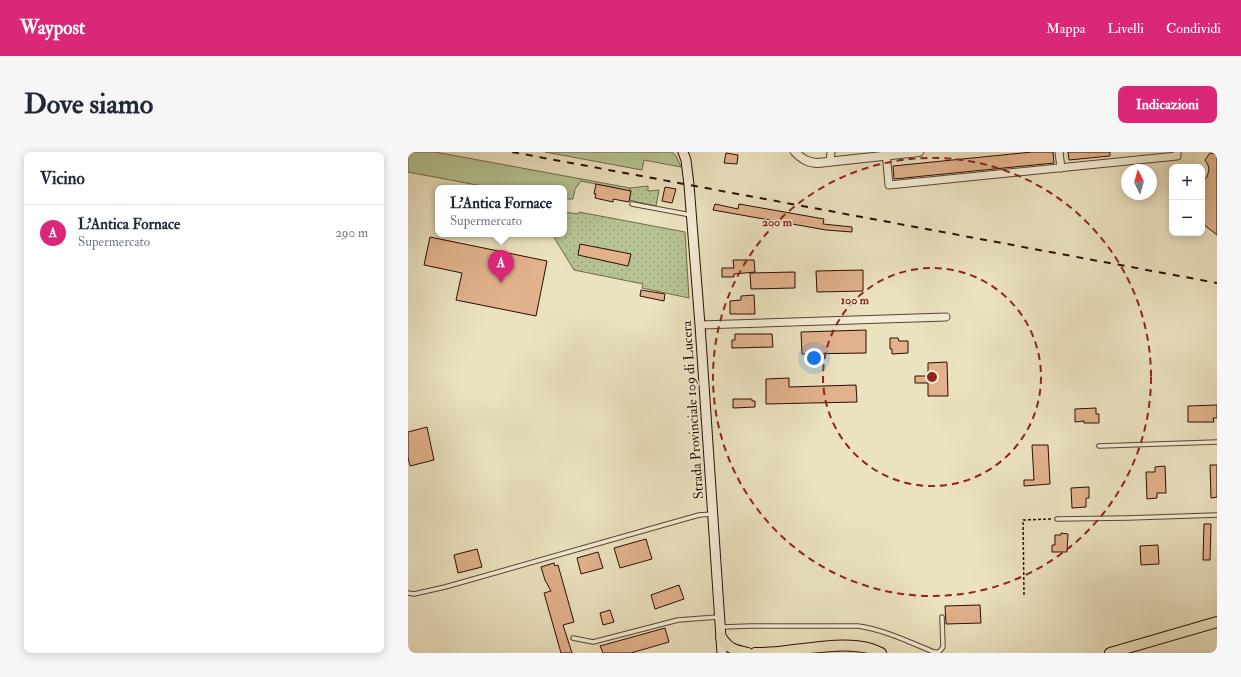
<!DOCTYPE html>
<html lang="it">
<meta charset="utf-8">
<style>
:root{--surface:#fff;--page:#f6f6f7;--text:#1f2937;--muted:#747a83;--line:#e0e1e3;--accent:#db2777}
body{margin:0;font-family:"IM FELL Double Pica",serif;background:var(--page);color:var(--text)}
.controls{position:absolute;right:12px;top:12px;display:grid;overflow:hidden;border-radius:8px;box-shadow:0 2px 10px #0003}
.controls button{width:36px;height:36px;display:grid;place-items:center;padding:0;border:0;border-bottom:1px solid var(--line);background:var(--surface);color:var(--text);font:20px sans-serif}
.compass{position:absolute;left:713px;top:12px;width:36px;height:36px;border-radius:50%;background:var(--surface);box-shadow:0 2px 10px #0003;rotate:355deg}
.you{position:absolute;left:406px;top:206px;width:14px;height:14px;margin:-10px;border:3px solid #fff;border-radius:50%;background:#1a73e8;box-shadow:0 0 0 6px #1a73e833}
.badge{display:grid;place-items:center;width:26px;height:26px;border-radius:50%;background:var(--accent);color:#fff;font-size:13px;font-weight:700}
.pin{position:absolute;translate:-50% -33px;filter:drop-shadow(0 1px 2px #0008)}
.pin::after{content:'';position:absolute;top:21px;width:14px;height:12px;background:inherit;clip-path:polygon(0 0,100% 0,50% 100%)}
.popup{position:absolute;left:27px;top:33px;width:132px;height:52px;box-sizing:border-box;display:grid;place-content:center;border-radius:8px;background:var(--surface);filter:drop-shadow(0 1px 3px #0005);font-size:13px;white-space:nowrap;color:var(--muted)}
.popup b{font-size:15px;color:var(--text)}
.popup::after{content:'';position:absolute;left:50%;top:100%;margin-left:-8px;border:8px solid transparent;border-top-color:var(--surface)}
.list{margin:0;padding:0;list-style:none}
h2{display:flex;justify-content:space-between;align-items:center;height:52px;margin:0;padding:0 16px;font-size:17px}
h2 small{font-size:13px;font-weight:400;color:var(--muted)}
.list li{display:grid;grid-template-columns:26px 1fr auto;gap:12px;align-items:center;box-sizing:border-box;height:56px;padding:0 16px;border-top:1px solid var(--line)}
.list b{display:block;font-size:15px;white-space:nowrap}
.list p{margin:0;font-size:13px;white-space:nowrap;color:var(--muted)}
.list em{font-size:13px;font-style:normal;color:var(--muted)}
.map{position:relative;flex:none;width:809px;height:501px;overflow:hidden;border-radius:8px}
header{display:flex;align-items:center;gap:24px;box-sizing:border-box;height:56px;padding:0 20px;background:var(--accent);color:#fff}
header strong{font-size:19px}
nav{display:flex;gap:22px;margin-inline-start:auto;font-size:14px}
.intro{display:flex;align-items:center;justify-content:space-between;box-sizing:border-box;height:96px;padding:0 24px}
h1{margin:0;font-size:28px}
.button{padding:10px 18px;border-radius:8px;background:var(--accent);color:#fff;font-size:14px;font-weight:700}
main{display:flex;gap:24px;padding:0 24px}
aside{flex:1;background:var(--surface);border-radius:8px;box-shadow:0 2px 10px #0003}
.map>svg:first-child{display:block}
.grass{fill:#b6c392;stroke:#71684a}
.park{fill:url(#park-dots);stroke:#71684a}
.building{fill:#e1b28c;stroke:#2c0d03}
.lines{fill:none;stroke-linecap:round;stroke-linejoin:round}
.service-casing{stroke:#5c4232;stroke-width:5.5}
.minor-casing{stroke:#5c4232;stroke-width:9}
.tertiary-casing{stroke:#5c4232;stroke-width:10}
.secondary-casing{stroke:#2c0d03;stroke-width:11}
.primary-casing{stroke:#2c0d03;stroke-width:12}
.path{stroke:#2c0d03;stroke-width:1.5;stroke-dasharray:3 2;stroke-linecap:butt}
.service{stroke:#f2ecd5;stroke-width:3.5}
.minor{stroke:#f2ecd5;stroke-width:7}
.tertiary{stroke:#f2ecd5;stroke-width:8}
.secondary{stroke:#f2ecd5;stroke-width:9}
.primary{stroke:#ebe2bf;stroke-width:10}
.rail{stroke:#2c0d03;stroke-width:2;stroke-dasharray:7 7;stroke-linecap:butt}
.ring{fill:none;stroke:#8f2418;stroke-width:2;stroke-dasharray:7 5}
.labels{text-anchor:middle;stroke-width:3;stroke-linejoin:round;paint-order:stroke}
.street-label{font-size:14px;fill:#2c0d03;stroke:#f2ecd5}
.centre{fill:#8f2418;stroke:#f2ecd5;stroke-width:2}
.ring-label{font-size:12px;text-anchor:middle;font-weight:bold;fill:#8f2418;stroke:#f2ecd5;stroke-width:3;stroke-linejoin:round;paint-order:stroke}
</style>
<header>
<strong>Waypost</strong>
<nav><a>Mappa</a><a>Livelli</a><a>Condividi</a></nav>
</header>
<div class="intro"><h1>Dove siamo</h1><a class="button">Indicazioni</a></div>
<main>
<aside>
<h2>Vicino<small></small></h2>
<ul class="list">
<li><span class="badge">A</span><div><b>L'Antica Fornace</b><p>Supermercato</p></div><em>290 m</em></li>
</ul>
</aside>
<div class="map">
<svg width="809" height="501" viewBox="0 0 809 501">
<defs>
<pattern id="park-dots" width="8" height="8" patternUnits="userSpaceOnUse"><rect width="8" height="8" fill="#b6c392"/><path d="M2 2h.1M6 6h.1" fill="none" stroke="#9da67c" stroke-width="1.8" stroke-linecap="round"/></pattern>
</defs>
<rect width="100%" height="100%" fill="#ebe2bf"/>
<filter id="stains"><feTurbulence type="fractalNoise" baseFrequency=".005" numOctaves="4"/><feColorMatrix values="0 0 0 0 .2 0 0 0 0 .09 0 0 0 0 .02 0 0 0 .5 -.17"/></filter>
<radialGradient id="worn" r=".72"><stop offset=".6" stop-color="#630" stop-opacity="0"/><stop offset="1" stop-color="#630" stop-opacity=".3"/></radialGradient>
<g class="grass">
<path d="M0,0H27L222,36V39L173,29L167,37L165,47H156V36H85L0,20Z"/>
<path d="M137,0H264L268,4L273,15L236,8L234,18Z"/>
</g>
<g class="park">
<path d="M240,34V39L251,38L248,54L221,48L223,39H222V36Z"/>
<path d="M156,60L170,62L171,60L277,80L281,146L234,136L235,132L166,118L144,82H156Z"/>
</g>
<g class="building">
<path d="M624,0H645L646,11L486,27L485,14Z"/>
<path d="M660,0H702V4L661,8Z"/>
<path d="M318,1L330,3L329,12L316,11Z"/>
<path d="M802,1L809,2V83L794,71V29L799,25L801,18L800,13L797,8Z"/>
<path d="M188,32L223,39L221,50L205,47V50L187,46L188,42H186Z"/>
<path d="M257,35L268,37L264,51L254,49Z"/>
<path d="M307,52L330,57L331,52L416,67L415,72L444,75V80L418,78L305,58Z"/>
<path d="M22,85L139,109L128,164L48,148L54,121L16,113Z"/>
<path d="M172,92L223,102L220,114L170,103Z"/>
<path d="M325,108H346L347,120L326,122V125H314V116H326Z"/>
<path d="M455,118V139L409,140L408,119Z"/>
<path d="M387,120V136L343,137L342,121Z"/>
<path d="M233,138L257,142L256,149L232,144Z"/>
<path d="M346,143L347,162H322V149L333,148V144Z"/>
<path d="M458,178V201L394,202L393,180Z"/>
<path d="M327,182H364L365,195L324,196V188H327Z"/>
<path d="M482,186H490L491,189H500V201L484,202V197H482Z"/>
<path d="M539,210L540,244H520V231H507V224H520V211Z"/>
<path d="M381,226V235L448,233L449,250L358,252V227Z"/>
<path d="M325,247H344V249H347V255L325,256Z"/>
<path d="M809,253V266H805L806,270H780V254Z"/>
<path d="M688,256V262H691V271H676V269L667,270V257Z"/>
<path d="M19,275L26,308L2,314L0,305V280Z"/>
<path d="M624,293H640L642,332L616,334V328H626Z"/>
<path d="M802,313H809V345L803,346Z"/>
<path d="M757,314L758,341H749V346L739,347L738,320H747V315Z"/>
<path d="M681,335V346H678V355L664,356L663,336Z"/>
<path d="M796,372H803L802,408H795Z"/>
<path d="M653,381L660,382L659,400H644V393H647V383H653Z"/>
<path d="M238,387L244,407L212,416L206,396Z"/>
<path d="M750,393L751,412L733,413L732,394Z"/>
<path d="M69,397L74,415L50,421L46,403Z"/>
<path d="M190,400L195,416L173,422L169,406Z"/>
<path d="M146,411L147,414L150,413L166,470L155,473L164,501H153L136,441L143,439L137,428L133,415Z"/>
<path d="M271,433L276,447L247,457L243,443Z"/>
<path d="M572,453L573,471L538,472L537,454Z"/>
<path d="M202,458L206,470L195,473L192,461Z"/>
<path d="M257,476L261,490L223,501H195L192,494Z"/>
</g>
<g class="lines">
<defs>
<g id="service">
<path d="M224,52L283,63"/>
<path d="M691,294L809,290"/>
<path d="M649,367L720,366L809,363"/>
<path d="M0,441L6,442L37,435L291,363L304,362"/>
<path d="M314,475L343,474H450C477,478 501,490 526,500H531L535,495L534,465"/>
<path d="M165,486L185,490L270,468L310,465"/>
</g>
<g id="minor">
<path d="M478,0L481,33L769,4V0"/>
<path d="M651,0L653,16"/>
<path d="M422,10L423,0"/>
<path d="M292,173L538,165"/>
</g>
<path id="tertiary" d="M387,0C394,7 400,11 410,11L511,0"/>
<path id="secondary" d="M275,0L278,8L281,33L292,173L314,501"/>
<g id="primary">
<path d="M313,485C321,497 326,498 340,501"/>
<path d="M347,501C357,501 368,501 378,499C406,496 449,487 473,501"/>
<path d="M702,501L809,470"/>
</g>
</defs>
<use href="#service" class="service-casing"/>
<use href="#minor" class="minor-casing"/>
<use href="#tertiary" class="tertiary-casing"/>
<use href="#secondary" class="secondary-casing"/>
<use href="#primary" class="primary-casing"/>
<path class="path" d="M616,443L615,368L643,367"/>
<use href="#service" class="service"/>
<use href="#minor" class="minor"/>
<use href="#tertiary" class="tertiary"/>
<use href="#secondary" class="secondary"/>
<use href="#primary" class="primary"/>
<path class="rail" d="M104,0L809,131"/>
</g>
<g class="ring">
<circle cx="524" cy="225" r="109"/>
<circle cx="524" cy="225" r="219"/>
</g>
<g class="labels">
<g class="street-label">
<text transform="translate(284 258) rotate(-94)" y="5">Strada Provinciale 109 di Lucera</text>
</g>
</g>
<circle cx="524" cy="225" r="6" class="centre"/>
<g class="ring-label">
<text x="369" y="74">200 m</text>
<text x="447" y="152">100 m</text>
</g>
<rect width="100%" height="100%" filter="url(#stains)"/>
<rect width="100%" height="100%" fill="url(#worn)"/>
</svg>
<div class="controls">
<button>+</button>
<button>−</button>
</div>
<svg class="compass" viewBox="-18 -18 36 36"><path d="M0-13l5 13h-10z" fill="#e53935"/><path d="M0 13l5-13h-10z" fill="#747a83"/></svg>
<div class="you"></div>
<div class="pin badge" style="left:93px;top:131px">A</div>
<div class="popup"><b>L'Antica Fornace</b>Supermercato</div>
</div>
</main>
